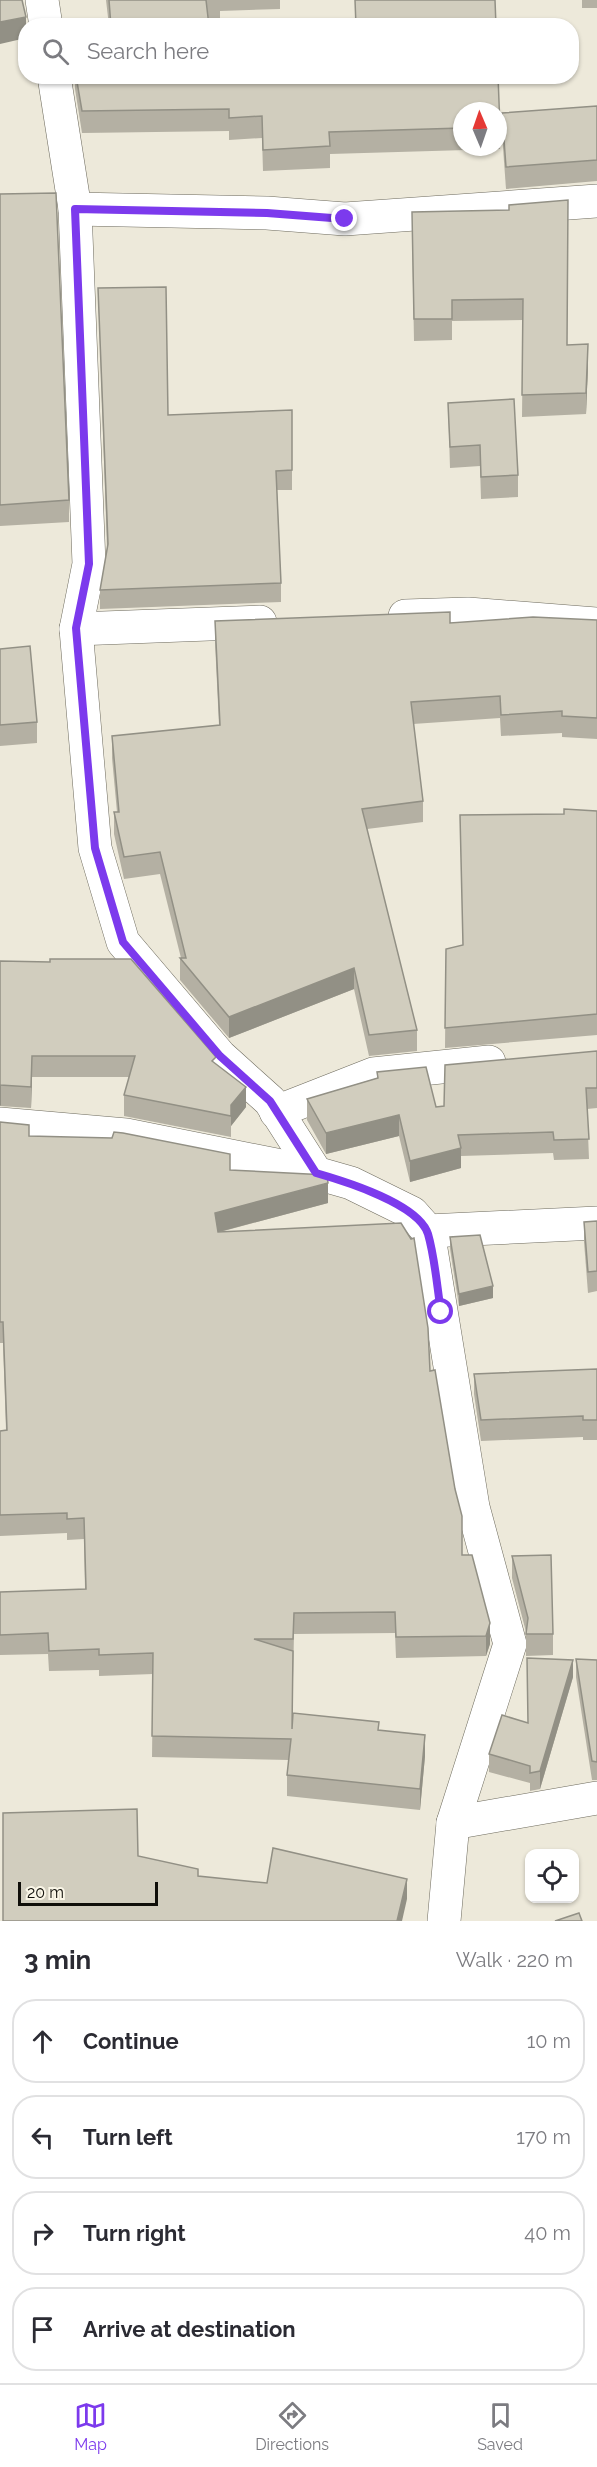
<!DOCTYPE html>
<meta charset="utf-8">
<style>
:root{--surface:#fff;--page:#f2f2f3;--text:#2b2b33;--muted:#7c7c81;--line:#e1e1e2;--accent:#7c3aed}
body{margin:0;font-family:Raleway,sans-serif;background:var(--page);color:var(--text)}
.controls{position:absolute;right:18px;bottom:18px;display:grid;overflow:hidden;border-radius:12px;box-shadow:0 2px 4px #0004}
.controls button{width:54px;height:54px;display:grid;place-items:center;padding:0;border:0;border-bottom:2px solid var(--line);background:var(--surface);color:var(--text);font:30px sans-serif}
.compass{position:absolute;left:453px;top:102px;width:54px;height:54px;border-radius:50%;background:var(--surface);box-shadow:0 2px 4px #0004;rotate:358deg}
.scale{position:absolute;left:18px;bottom:15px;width:140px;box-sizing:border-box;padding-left:6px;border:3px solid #100f0a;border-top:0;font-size:16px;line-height:21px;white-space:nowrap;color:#100f0a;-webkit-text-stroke:4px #faf6e7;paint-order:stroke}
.stop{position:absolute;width:18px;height:18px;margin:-14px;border:4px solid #7c3aed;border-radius:50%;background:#fff}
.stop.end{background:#7c3aed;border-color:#fff;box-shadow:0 2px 6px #0008}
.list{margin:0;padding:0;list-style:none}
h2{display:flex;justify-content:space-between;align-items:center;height:78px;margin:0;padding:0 24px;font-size:26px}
h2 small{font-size:20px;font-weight:400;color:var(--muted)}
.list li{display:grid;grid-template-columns:39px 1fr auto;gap:18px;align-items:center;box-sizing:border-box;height:84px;margin:0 12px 12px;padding:0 12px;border:2px solid var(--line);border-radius:24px}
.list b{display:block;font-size:22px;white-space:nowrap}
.list em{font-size:20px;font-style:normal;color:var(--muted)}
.icon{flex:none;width:33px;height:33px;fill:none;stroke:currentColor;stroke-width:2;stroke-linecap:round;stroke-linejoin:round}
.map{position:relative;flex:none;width:597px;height:1921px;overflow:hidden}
.search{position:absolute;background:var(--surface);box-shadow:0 2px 4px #0004;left:18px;right:18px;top:18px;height:66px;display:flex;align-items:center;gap:15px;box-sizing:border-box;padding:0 21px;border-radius:24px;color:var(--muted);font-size:22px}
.sheet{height:462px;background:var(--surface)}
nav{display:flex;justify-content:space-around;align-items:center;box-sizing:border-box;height:84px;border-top:2px solid var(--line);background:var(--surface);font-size:16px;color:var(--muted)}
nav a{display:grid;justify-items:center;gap:3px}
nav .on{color:var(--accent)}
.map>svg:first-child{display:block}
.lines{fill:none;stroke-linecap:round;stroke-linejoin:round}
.minor-casing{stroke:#6d6a5d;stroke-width:34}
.minor{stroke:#fff;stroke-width:33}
.wall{fill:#b4b0a3;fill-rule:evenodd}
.shaded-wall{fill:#929085}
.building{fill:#d1cdbe;stroke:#929085;stroke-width:1.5}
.route{stroke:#7c3aed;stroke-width:8}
</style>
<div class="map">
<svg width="597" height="1921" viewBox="0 0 597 1921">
<rect width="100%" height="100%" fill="#ede9da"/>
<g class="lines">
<defs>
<g id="minor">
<path d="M42,0L46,26"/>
<path d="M54,76L75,209L89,564L76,629L95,848L123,942L220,1056L270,1101L316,1173"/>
<path d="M75,209L267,213L345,219L597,201"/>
<path d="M405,616L468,614L597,624"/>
<path d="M76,629L260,622"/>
<path d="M276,1112L373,1074L489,1062"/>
<path d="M0,1124L126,1135L316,1173L351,1183L412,1213L428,1231L473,1507L510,1644L453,1823L444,1921"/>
<path d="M428,1231L597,1223"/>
<path d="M453,1823L597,1798"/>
</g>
</defs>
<use href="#minor" class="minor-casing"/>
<use href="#minor" class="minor"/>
</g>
<g class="wall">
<path d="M106,0H280V9L220,11V18L208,19L209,26H109Z"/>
<rect x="582" y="0" width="15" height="8"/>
<path d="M75,76H498L500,149L330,154V168L263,171L262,138L229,140V131L82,133L75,89ZM462,111H498V147H462Z"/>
<path d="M597,106V181L506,189L502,134V113Z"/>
<path d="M0,193L69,500V522L0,526Z"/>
<path d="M509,210L567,345L588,365L586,414L522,417L523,320L452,321V340L414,341L412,233Z"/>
<path d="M98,288L168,415L292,410V490H277L281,583V602L100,609V590L107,548Z"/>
<path d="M448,403L518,475V497L481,499L480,466L450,468Z"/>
<path d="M597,620V739L562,737V733L501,736L500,718L413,724L423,801V822L367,829L417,1030V1051L369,1056L354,989L229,1038L180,980V958H181L160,874L124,879L114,834V812H117L112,758V736L219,725L215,642V621L450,623Z"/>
<path d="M0,649L37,722V743L0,746Z"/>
<path d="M597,811V1035L445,1048L446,949L463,945L460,815L564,814Z"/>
<path d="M0,961L216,1064L246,1107L231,1126V1137L124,1116V1095L129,1077H32L31,1108L0,1106Z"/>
<path d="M597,1051V1108L587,1109L589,1159L554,1160L553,1153L461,1156V1168L410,1182L399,1136L326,1154L307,1120V1099L377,1078V1072L436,1107L444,1106Z"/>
<path d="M0,1122L29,1136L230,1170L328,1203L220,1232L430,1371L462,1555L490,1644L486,1656L396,1658L395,1633L294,1634L292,1724L379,1730L425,1756L420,1810L287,1796V1775L289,1760L152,1757L153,1674L99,1676V1670L49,1671L48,1654L0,1655V1592L85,1589L84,1539L67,1540V1533L0,1536V1431L6,1430L3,1343H0Z"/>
<path d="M597,1221V1291L588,1293L584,1242V1222Z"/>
<path d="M450,1237L493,1298L459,1306L450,1249Z"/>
<path d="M597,1369V1440H583V1437L481,1441L474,1394V1374Z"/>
<path d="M512,1556L553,1634V1655L526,1656V1632L512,1578Z"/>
<path d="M527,1658L573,1677L540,1789L530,1791V1783L489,1772V1754L528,1722Z"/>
<path d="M576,1659L597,1660V1780H592L576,1677Z"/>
</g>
<g class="shaded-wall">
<path d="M26,17V38L0,44V22Z"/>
<path d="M588,344V365L586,414V393Z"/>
<path d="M354,968V989L229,1038V1017Z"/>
<path d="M32,1056V1077L31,1108V1087Z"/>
<path d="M0,1085H1V1105L0,1106Z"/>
<path d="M246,1087V1107L231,1126V1137V1105Z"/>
<path d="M399,1115V1136L326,1154V1133Z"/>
<path d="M461,1148V1168L410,1182V1161Z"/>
<path d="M328,1183V1203L215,1233V1213Z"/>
<path d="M493,1286V1298L459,1306V1294Z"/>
<path d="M490,1623V1644L486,1656V1636Z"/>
<path d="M573,1660V1677L540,1789V1771Z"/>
<path d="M425,1735V1756L420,1810V1789Z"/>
<path d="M407,1879V1899L402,1921H397Z"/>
</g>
<g class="building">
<path d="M0,0H22L26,17L0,22Z"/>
<path d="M109,0H206L209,26H111Z"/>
<path d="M355,0H495L496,26H356Z"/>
<path d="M76,76H498L500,127H498V111H462V128L329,132L330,146L263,150L262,116L229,118V109L82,111Z"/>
<path d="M597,106V160L506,167L502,113Z"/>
<path d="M56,193L69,500L0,505V194Z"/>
<path d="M568,200L567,345L588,344L586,393L522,395L523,299L452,300V319H414L412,212L509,210V205Z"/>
<path d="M166,287L168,415L292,410V470L276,471L281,583L100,590L108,544L98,288Z"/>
<path d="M514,399L518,475L481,477L480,445L450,447L448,403Z"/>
<path d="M450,612V623L533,617L597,620V718L562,716V711L501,715L500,696L411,702L423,801L362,809L417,1030L369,1035L354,968L229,1017L180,958H186L160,852L124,857L114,812H119L112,736L220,725L215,621Z"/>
<path d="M30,646L37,722L0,725V649Z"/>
<path d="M564,809L597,811V1014L445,1028L446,949L463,945L460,815L564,814Z"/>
<path d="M50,959H131L216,1057L212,1061L246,1087L231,1105V1116L124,1095L135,1056H32L31,1087L0,1085V961L50,962Z"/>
<path d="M597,1051V1088H586L589,1139L554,1140L553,1132L458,1135L461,1148L410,1161L399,1115L326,1133L307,1099L378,1078L377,1072L426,1067L436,1107L444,1106L445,1065Z"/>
<path d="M0,1122L29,1125V1136L112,1138L114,1132L123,1133L230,1154V1170L327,1175L328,1183L215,1213L218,1232L401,1223L411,1239L414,1238L428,1328L430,1371L435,1370L455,1489L462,1516V1555H472L490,1623L486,1636L396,1637L395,1612L294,1613L293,1639H254L293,1651L292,1729L293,1713L379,1722L378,1730L425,1735L420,1789L287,1775L291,1739L152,1736L153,1653L99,1655V1649L49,1651L48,1633L0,1635V1592L86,1589L84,1518L67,1519V1513L0,1515V1431L7,1430L3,1322H0Z"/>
<path d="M597,1221V1271L588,1272L584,1222Z"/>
<path d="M480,1235L493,1286L459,1294L450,1237Z"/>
<path d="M597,1369V1420H583V1416L481,1420L474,1374Z"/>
<path d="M551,1555L553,1634H526L528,1618L512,1556Z"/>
<path d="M527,1658L573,1660L540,1771L530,1773V1766L489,1754L502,1715L528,1723Z"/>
<path d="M576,1659L597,1660V1762L592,1761Z"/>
<path d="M137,1809L138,1856L198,1869V1876L267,1883L273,1848L407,1879L397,1921H3V1813Z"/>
<path d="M579,1913L582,1921H555Z"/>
</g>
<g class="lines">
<path class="route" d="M345,219L267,213L75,209L89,564L76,628L95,848L123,942L220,1056L270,1101L316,1173C344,1181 419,1204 428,1234C435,1258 437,1287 441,1312"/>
</g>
</svg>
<div class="controls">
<button><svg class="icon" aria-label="locate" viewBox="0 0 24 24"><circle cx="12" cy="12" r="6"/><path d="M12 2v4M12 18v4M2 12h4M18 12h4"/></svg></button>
</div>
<svg class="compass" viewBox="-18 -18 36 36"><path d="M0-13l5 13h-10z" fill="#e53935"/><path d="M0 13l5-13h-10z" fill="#7c7c81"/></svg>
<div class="scale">20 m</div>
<div class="stop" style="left:441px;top:1312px"></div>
<div class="stop end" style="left:345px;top:219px"></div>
<div class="search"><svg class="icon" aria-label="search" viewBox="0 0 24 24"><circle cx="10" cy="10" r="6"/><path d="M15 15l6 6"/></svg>Search here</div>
</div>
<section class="sheet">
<h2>3 min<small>Walk · 220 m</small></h2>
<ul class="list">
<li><svg class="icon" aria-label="ahead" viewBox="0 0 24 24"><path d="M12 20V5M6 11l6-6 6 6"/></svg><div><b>Continue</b></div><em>10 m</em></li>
<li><svg class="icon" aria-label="left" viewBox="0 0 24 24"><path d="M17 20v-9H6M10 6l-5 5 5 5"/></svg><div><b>Turn left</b></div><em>170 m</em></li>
<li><svg class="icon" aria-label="right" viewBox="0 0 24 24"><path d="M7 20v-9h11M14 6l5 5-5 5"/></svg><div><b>Turn right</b></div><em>40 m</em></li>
<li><svg class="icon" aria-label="arrive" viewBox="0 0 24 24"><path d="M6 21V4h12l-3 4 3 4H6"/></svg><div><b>Arrive at destination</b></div></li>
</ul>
</section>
<nav>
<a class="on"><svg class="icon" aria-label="map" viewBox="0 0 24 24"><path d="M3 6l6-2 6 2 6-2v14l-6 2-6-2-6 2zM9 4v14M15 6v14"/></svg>Map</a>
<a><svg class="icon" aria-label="directions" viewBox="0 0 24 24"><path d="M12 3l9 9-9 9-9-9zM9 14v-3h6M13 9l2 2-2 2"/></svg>Directions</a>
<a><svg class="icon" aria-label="saved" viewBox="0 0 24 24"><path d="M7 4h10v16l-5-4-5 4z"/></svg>Saved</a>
</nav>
